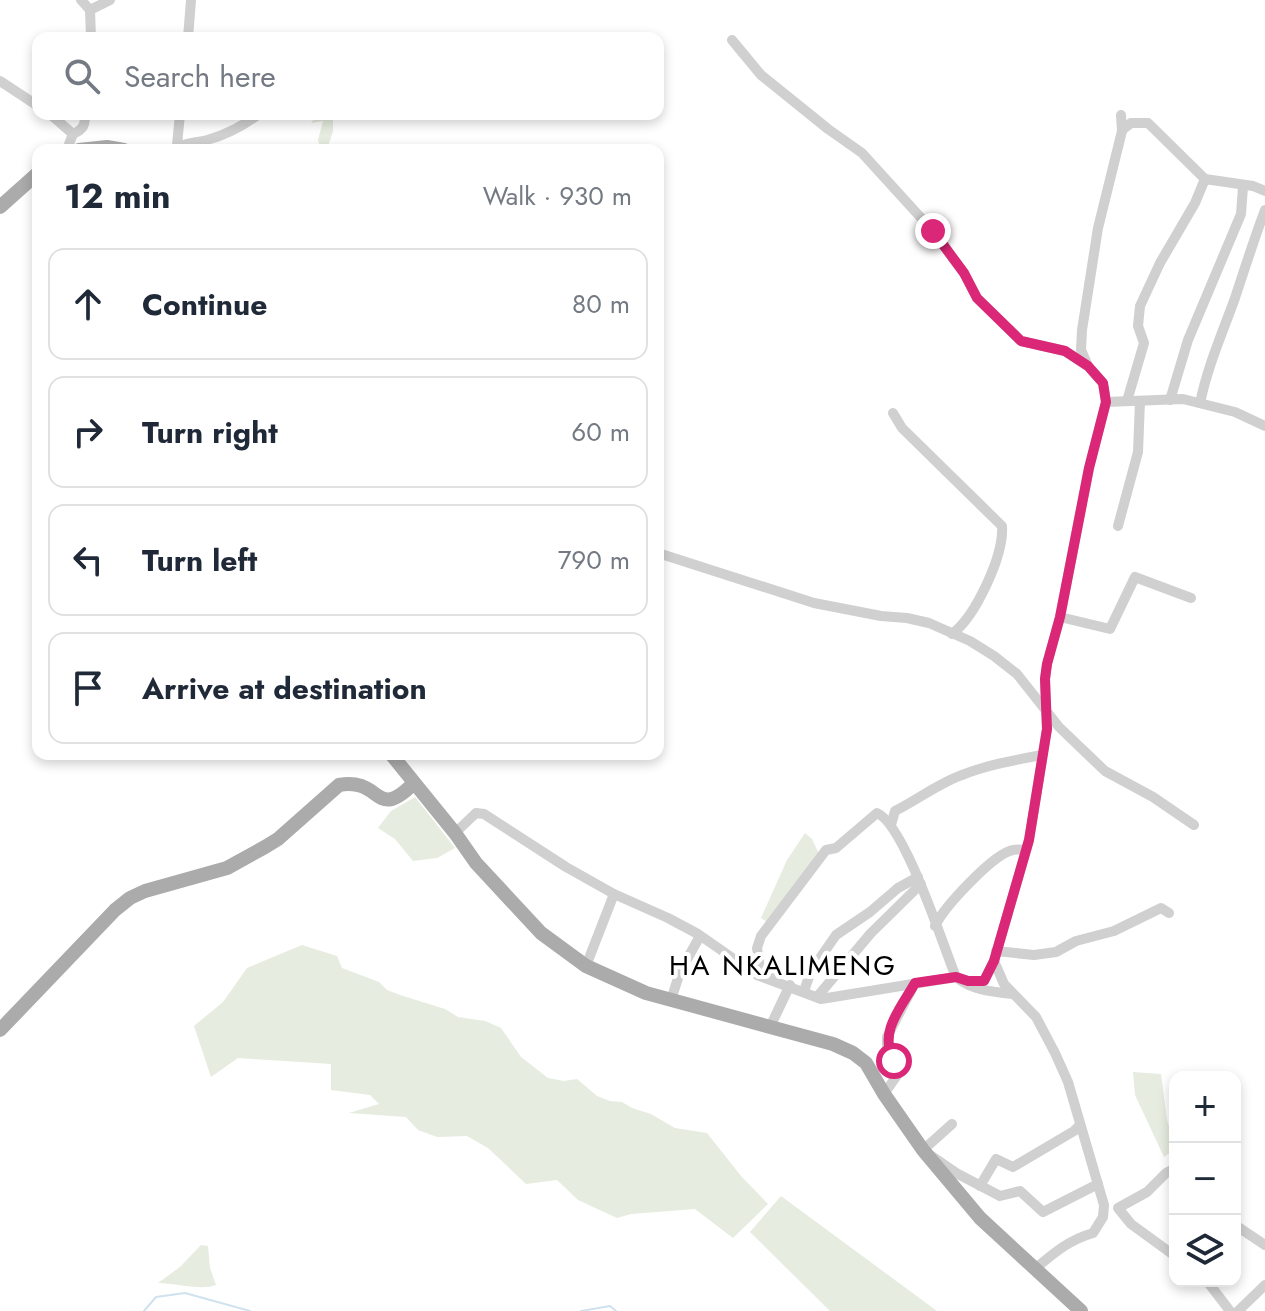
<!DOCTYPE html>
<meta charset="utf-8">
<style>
:root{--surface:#fff;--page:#f6f6f7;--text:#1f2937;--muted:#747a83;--line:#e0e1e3}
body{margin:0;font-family:Jost,sans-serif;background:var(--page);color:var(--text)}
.controls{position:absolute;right:24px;bottom:24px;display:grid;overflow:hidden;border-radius:16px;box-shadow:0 4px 12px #0003}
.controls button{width:72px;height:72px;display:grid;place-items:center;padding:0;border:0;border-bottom:2px solid var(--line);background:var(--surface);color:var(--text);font:40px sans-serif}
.stop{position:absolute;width:24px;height:24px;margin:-18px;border:6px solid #db2777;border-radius:50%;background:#fff}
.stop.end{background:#db2777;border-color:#fff;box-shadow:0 2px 8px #0008}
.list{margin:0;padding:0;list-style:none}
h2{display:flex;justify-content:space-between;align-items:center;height:104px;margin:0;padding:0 32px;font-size:34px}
h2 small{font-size:26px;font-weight:400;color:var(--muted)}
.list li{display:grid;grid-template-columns:52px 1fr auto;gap:24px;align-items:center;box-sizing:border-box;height:112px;margin:0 16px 16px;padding:0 16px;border:2px solid var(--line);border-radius:16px}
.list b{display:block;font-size:30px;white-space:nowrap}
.list em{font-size:26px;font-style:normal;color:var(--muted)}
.icon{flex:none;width:44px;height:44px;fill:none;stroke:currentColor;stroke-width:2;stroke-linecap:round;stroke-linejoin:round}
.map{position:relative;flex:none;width:1265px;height:1311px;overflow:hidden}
.search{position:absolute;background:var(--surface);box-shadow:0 4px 12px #0003;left:32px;top:32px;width:632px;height:88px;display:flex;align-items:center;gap:20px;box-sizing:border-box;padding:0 28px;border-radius:16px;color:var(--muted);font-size:30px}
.panel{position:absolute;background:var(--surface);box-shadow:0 4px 12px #0003;left:32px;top:144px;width:632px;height:616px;border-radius:16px}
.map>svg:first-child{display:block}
.green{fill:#e6ecdf}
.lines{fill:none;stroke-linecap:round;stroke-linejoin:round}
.stream{stroke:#cfe2ee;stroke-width:2}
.minor{stroke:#d0d0d0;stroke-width:10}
.major{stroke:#ababab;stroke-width:14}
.route{stroke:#db2777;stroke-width:10}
.labels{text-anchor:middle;stroke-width:8;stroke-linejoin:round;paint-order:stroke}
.quarter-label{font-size:28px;letter-spacing:2px;fill:#000;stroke:#fff}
</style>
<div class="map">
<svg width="1265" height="1311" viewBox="0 0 1265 1311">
<rect width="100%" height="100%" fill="#fff"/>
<g class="green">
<path d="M318,114H333V131L327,150H321L318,140L323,121L311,123Z"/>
<path d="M415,797L455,848L437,858L413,861L395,839L378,828L391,811Z"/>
<path d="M805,833L812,839L819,854L769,923L761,918L787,860Z"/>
<path d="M302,945L337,956L342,968L379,982L387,990L400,995L445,1009L458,1017L485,1021L501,1028L521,1057L548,1078L564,1081L577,1079L597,1096L610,1101L622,1102L632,1108L651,1114L675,1128L707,1133L741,1176L768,1204L733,1238L695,1209L631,1214L617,1218L578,1200L557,1180L526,1184L488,1148L467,1136L437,1137L418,1130L406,1117L349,1113L379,1104L370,1095L331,1090V1064L238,1058L211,1077L194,1026L223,1002L247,968Z"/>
<path d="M1133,1072L1161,1074L1167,1120L1175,1146V1149L1164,1157L1135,1095Z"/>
<path d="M781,1196L937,1311H830L750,1232Z"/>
<path d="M201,1245L208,1246L210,1268L216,1285C201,1291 175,1283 158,1283L180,1267Z"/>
</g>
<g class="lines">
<g class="stream">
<path d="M144,1311L156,1297L185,1293L250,1311"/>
<path d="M581,1311L610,1306L616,1311"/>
</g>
<g class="minor">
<path d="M81,0L90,10L91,38"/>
<path d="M90,10L110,0"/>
<path d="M188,38L191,0"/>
<path d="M732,40L761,75L828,129L862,153L933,231L964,273L977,298L1021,341L1065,351L1086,365"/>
<path d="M0,81L38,106"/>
<path d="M50,114L73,134L69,144L70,150"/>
<path d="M1122,130L1131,123H1148L1205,179"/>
<path d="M73,134C84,129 85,125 85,114"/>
<path d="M177,145L180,114"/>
<path d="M171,150C181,143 195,143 207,140C226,135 243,126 259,114"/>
<path d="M1170,400L1188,340L1241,214L1243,187"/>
<path d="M1127,401L1144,343L1138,326L1140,306L1160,263L1195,203L1205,179L1253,186L1265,191"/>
<path d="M1106,402L1183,399L1235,412L1265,426"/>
<path d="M1200,403C1208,365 1222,334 1235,298C1245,268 1254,239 1265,210"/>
<path d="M893,413L902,428L1002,526C1004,555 976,616 952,634"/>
<path d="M1118,526L1138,452L1140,401"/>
<path d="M658,553L814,603L881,616L907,618L929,623L970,641L994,656L1017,674L1059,727L1105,771L1153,797L1194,825"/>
<path d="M1060,617L1110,629L1135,577L1191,598"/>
<path d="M891,825L895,811C917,800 939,783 962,775C987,765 1015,760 1042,755"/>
<path d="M455,833L476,813L484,814L566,867L614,894"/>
<path d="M935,926C944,907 993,854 1013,850C1017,849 1022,850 1026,850"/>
<path d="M996,951L1034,955L1056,952L1076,941L1114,931L1161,908L1169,913"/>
<path d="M586,966L614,894L668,918L698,934L757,975L821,999L956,977C971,990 993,992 1012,994"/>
<path d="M775,977L760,968L757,948L761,936L826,850L836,848L877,813C905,825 943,946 956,977L968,981H984L994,961"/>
<path d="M804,991L811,971L836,935L870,912L898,888L918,877"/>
<path d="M817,997L871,933L921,884"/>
<path d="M671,1000L680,972L700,936"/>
<path d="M771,1025L790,985"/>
<path d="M884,1094L898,1074L887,1048V1037L915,983"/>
<path d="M952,1124L923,1150L958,1174L1000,1196L1020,1191L1043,1212L1098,1184"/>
<path d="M1175,1168L1166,1173L1147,1192L1118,1208L1131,1224L1175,1256"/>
<path d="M980,1186L996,1159L1013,1167L1074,1131L1080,1125"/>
<path d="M1235,1225L1265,1245"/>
<path d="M1036,1268C1055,1252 1069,1240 1093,1233L1103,1217L1104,1205L1068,1082L1055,1053L1036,1017L1004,984L994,961L1029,840L1047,729L1045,679L1047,664L1060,617L1089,468L1106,402L1103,383L1088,366L1081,350L1082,330L1098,228L1122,131L1121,115"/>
<path d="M1207,1281L1230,1311"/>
<path d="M1238,1311L1265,1285"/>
</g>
<g class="major">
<path d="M79,150L107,147L124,150"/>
<path d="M0,207L38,173"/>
<path d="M391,754L455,833L476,863L541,933L586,966L646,993L833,1044L853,1053L866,1063L884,1094L923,1150L980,1218L1081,1311"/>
<path d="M0,1030L115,910L130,898L145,891L227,868L265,847L278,839L339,785C383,777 374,823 414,783"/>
</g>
</g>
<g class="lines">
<path class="route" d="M894,1061C878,1032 901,1008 915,983L956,977L968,981H984L994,961L1029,840L1047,729L1045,679L1047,664L1060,617L1089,468L1106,402L1103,383L1088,366L1065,351L1021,341L977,298L964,273L933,231"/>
</g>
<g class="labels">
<g class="quarter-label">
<text x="783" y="975">HA NKALIMENG</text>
</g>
</g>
</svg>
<div class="controls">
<button>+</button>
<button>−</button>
<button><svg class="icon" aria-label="layers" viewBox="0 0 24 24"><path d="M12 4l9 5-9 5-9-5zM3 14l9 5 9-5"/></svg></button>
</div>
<div class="stop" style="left:894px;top:1061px"></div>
<div class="stop end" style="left:933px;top:231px"></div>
<div class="search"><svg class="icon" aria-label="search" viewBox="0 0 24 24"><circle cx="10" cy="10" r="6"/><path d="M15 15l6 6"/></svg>Search here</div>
<section class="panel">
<h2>12 min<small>Walk · 930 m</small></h2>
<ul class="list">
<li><svg class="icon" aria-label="ahead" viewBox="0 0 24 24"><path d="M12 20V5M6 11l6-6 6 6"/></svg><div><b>Continue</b></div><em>80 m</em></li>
<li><svg class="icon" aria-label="right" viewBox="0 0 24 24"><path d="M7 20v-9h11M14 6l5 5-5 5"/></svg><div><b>Turn right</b></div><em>60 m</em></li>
<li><svg class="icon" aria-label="left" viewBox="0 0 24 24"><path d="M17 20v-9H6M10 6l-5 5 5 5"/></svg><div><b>Turn left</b></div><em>790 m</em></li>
<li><svg class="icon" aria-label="arrive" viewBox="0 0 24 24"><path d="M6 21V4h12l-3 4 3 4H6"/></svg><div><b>Arrive at destination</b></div></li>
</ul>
</section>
</div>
